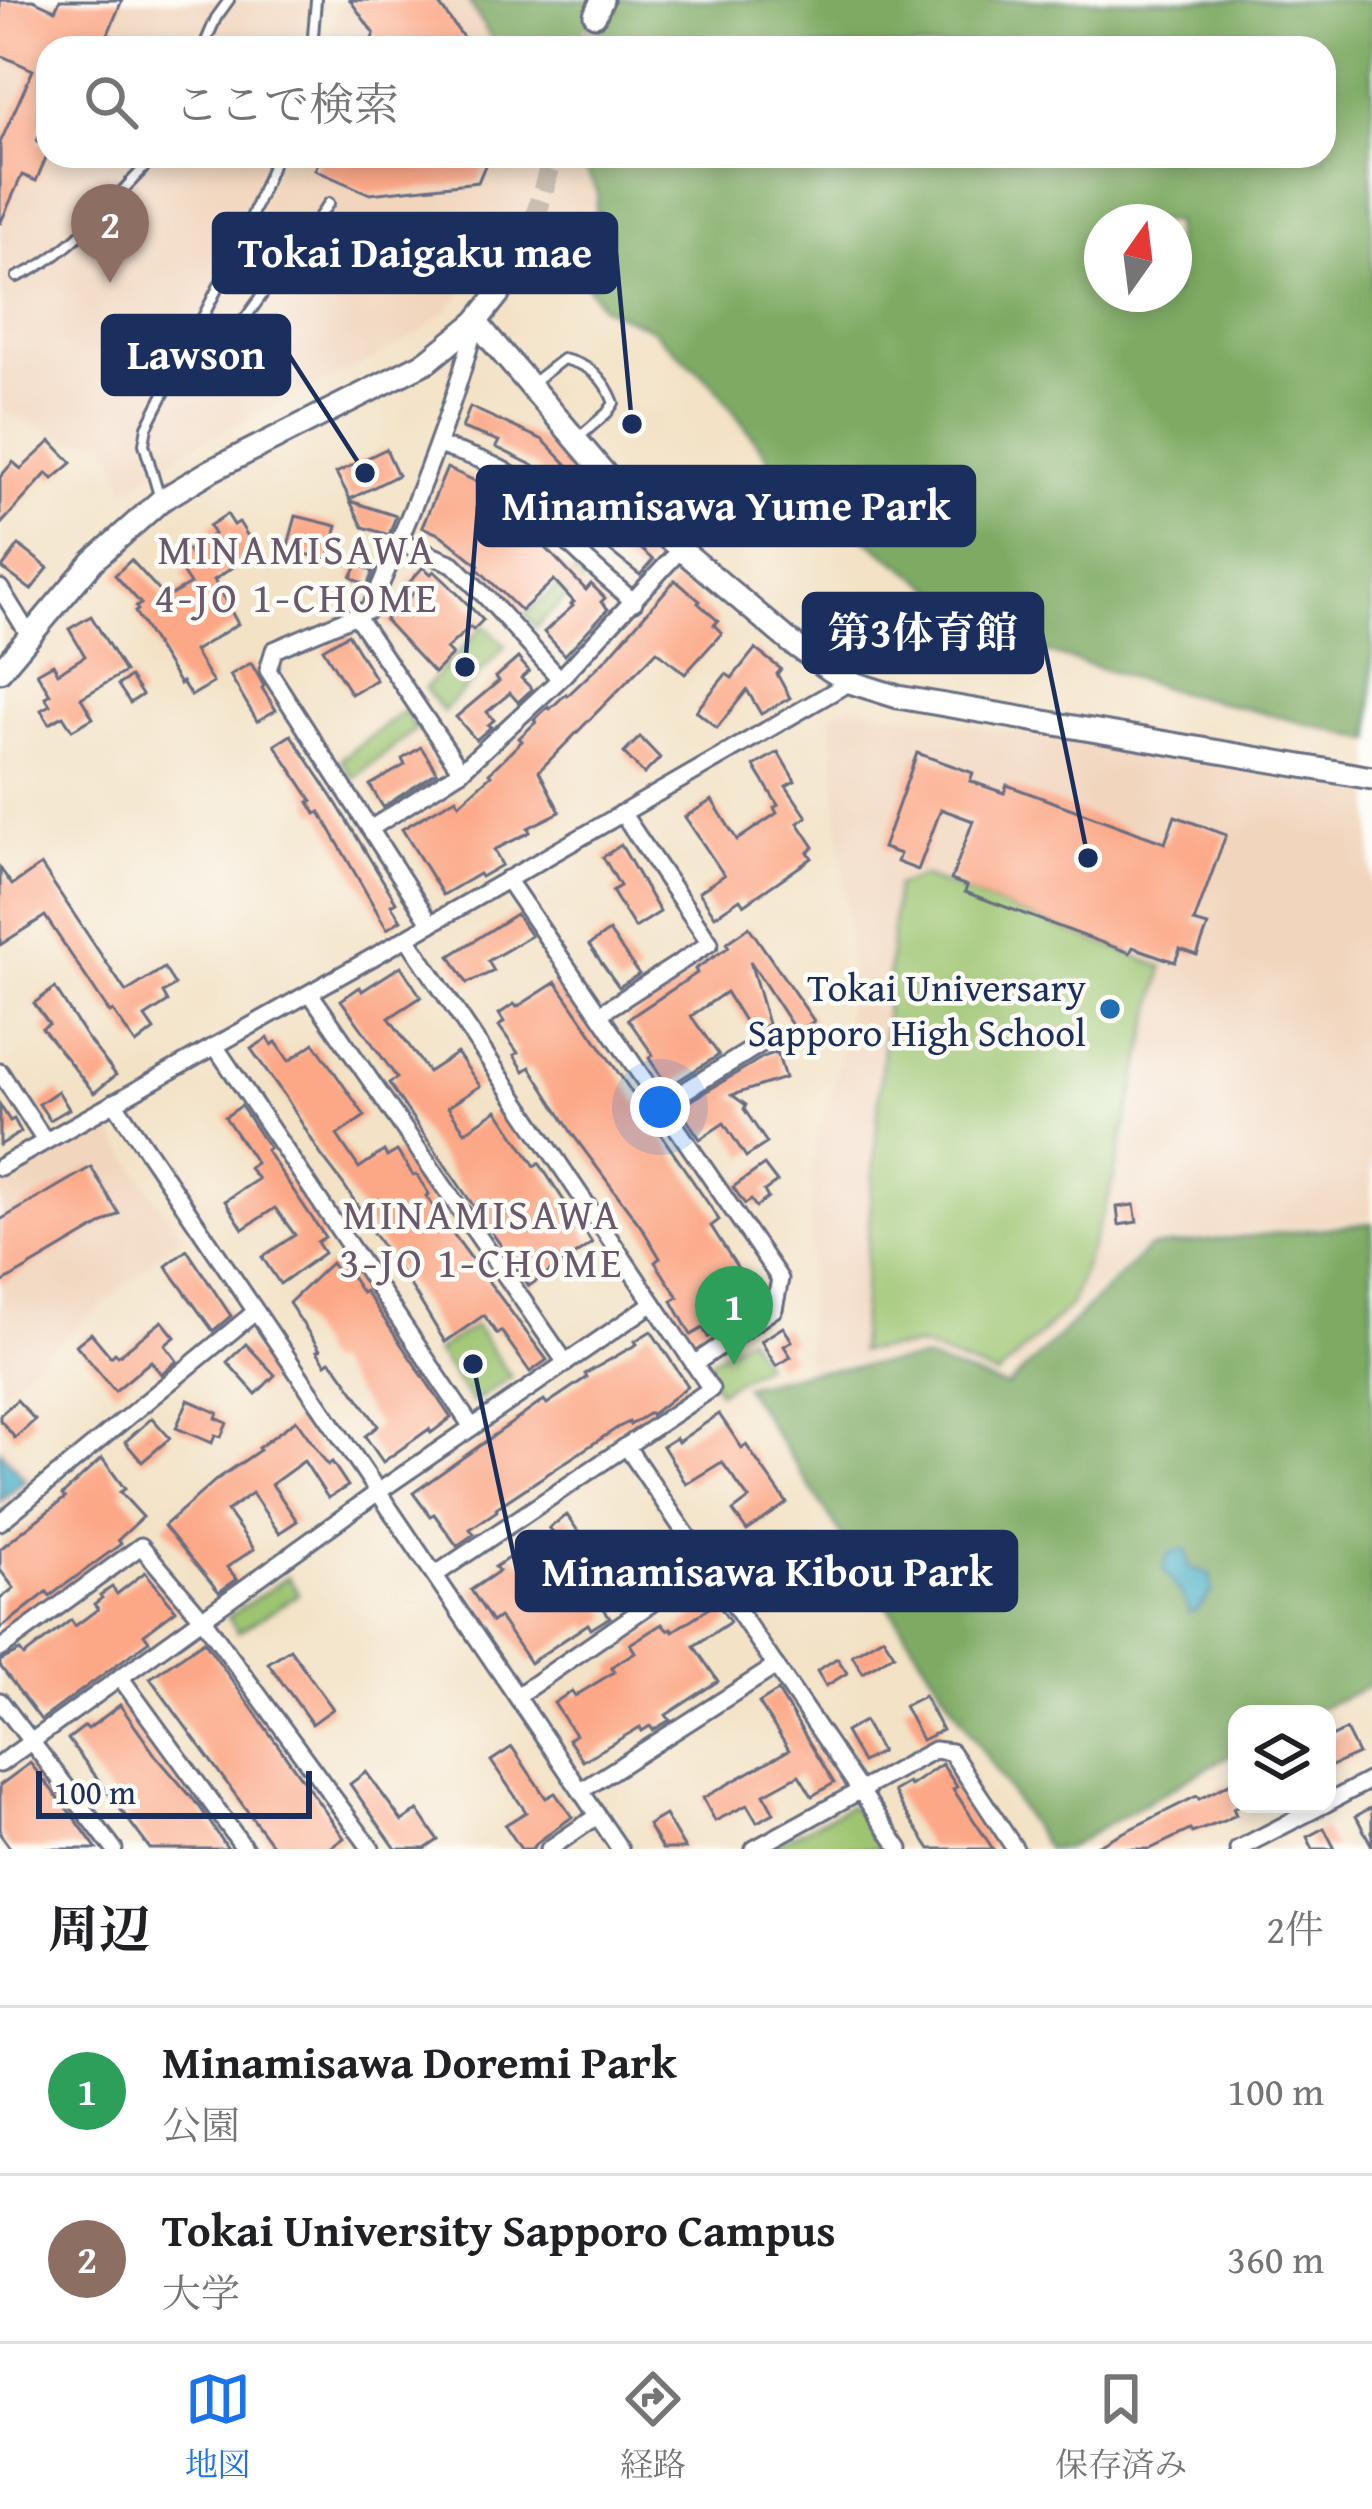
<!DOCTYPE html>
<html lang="ja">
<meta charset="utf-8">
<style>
:root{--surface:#fff;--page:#f2f2f2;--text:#202124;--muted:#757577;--line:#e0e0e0;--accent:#1a73e8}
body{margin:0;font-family:"Gentium Book Plus","Noto Serif JP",serif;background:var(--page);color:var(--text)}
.controls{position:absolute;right:36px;bottom:36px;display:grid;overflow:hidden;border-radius:24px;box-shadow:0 6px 18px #0003}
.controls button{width:108px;height:108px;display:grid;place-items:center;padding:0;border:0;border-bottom:3px solid var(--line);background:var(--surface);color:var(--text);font:60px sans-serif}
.compass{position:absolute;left:1084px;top:204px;width:108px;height:108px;border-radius:50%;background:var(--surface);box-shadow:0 6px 18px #0003;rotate:14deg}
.scale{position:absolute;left:36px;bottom:30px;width:276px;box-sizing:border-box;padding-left:12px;border:6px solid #1b2f5e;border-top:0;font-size:33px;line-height:42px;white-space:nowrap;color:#1b2f5e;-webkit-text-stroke:9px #fdfcf7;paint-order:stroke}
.you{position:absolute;left:660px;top:1107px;width:42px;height:42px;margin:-30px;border:9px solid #fff;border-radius:50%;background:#1a73e8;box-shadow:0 0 0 18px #1a73e833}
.badge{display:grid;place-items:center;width:78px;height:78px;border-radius:50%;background:var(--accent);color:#fff;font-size:39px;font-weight:700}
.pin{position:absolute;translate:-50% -99px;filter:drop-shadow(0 3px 6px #0008)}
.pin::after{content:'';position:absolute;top:63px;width:42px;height:36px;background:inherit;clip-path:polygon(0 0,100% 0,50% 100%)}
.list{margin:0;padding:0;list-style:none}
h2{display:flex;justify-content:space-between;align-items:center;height:156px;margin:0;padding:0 48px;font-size:51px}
h2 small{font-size:39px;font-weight:400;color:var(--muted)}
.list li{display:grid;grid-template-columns:78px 1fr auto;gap:36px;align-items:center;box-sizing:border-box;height:168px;padding:0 48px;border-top:3px solid var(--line)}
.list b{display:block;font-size:45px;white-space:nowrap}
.list p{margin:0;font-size:39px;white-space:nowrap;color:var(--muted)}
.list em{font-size:39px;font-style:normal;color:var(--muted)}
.icon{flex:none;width:66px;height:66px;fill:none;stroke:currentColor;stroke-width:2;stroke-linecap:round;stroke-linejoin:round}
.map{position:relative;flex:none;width:1372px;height:1849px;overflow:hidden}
.search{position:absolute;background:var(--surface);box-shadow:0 6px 18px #0003;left:36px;right:36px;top:36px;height:132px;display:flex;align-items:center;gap:30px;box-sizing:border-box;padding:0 42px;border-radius:36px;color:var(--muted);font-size:45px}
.sheet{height:492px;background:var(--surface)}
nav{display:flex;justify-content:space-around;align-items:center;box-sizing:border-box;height:168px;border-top:3px solid var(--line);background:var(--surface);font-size:33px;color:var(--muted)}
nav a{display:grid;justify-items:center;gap:6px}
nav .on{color:var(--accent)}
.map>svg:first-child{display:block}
.built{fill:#f1d5bd}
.green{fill:#9dc571;stroke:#5c7a68;stroke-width:3}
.forest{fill:#7eaa63;stroke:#4c6c60;stroke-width:3;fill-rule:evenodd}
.water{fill:#41abc1;stroke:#2e6d90;stroke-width:3}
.building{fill:#fca887}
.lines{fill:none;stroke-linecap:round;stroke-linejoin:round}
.secondary-tunnel{stroke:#c8beb1;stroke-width:21;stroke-dasharray:21 10;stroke-linecap:butt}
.lane-casing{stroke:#676e82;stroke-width:14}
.street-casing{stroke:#676e82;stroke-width:21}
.secondary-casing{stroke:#676e82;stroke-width:27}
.lane{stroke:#fff;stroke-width:8}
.street{stroke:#fff;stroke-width:15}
.secondary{stroke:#fff;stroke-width:21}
.poi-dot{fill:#1f6fb2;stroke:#fdfcf7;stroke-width:4.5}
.labels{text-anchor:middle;stroke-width:9;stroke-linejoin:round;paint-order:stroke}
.poi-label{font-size:39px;fill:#1b2f5e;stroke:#fdfcf7;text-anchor:end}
.neighbourhood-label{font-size:42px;letter-spacing:3px;fill:#6a596c;stroke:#fdfcf7}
.leader{fill:none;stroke:#1b2f5e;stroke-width:4.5}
.callout-dot{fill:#1b2f5e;stroke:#fdfcf7;stroke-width:4.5}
.callout{fill:#1b2f5e;stroke:#1b2f5e;stroke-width:4.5}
.callout-label{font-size:42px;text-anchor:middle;font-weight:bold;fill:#fff}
</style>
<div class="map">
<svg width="1372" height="1849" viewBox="0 0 1372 1849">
<rect width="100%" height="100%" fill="#fdfcf7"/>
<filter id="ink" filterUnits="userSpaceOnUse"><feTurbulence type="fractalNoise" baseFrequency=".00833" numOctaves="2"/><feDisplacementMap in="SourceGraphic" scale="24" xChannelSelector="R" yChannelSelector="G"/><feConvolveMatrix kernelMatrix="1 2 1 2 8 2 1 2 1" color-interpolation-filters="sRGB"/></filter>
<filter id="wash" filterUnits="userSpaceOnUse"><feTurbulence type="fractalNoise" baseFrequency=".004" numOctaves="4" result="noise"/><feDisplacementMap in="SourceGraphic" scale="48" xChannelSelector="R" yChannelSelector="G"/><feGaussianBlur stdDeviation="2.7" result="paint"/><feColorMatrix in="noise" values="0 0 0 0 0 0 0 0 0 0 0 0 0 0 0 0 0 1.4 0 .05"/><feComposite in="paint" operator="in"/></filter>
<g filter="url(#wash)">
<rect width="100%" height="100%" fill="#f3e2c6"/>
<g class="built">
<path d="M0,0H326L306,48H48V156H266L179,402L281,156H603L595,193L569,269L500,240L475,280L450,307L424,329L387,352L188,448L126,490L108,440H67L0,410Z"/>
<path d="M342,0H475L506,48H326Z"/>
<path d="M852,706L1355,788L1372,795V1217L1148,1242L1076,1306L1020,1367L982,1373L923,1354L806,1366L813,1159L844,1042L851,977L830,713Z"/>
<path d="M107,1126L182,1236L0,1393V1188Z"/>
<path d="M0,1438L34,1479L0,1508Z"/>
</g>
<g class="green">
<path d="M576,572L587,580L535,627L525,614Z"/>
<path d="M484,625L506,646L443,712L425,688Z"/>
<path d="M405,710L416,729L353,779L341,759Z"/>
<path d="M922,876L1163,967L1110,1192L1071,1305L997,1376L921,1346L859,1351L896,886Z"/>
<path d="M475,1326L511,1377L472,1403L436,1351Z"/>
<path d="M747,1336L764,1364L718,1392L704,1365Z"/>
<path d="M288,1577L299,1594L238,1632L228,1617Z"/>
<path d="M849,1806L857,1811L883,1849H781L777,1844Z"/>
</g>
<g class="forest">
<path d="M468,0H1372V740L1175,691L1002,639L784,479L714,385L650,328L603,308L585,283L598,193L578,156H1324V48H497ZM1102,222H1174V294H1102Z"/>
<path d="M1372,1223V1685L1306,1714H1237V1751L1065,1849H1047L744,1386L806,1372L925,1359L1007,1387L1149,1247Z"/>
</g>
<g class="water">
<path d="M0,1450L25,1480L0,1501Z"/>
<path d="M1187,1549L1189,1567L1210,1574L1212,1592L1198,1609L1189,1613L1183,1596L1163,1569C1165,1552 1172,1551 1187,1549Z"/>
</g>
<g id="blocks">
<g class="building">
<path d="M0,0H33L55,10L60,0H122L108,34L112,36L106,48H48V116L37,141L48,146V153L36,181L22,175L0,224V143L33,70L0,55Z"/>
<path d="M350,0H436L471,48H368L374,34Z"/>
<path d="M321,156H489L478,182L370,194L315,170Z"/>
<path d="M470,407L543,440L573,471L569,475L601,512L653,560L640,575L606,548L604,550L558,500L563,496L534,466L496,447L499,441L462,428Z"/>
<path d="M51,441L72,463L53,479L47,473L0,525V477L13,462L21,469Z"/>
<path d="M386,449L398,475L350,499L336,473Z"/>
<path d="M447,468L477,482L512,507L510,510L586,590L591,584L605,598L601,602L608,609L565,655L544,632L573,606L571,604L574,602L554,580L521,611L477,568L479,565L441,535L422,527Z"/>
<path d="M350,501L396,516L389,535L363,527Z"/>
<path d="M227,514L234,525L239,522L257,551L214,580L238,624L194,651L213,683L191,696L182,682L180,684L135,612L138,610L136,607L141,604L115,575L131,560L166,598L190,584L182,572L196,564L188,550L214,534L209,526Z"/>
<path d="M296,516L337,526L328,560L287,549Z"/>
<path d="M19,545L48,568L31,590L2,568Z"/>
<path d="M358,564L373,572L367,586L351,577Z"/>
<path d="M423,567L431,574L434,571L447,583L483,620L473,630L470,627L446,649L452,655L434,673L385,620L416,591L408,584Z"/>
<path d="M675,580L700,601L698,603L718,621L714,625L722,633L685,674L657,651L539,771L560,812L528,828L530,832L494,850L502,865L481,877L479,874L443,895L402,829L456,798L459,804L491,775L489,773L522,741L519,738L536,722L534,720L548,707L550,709L566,694L567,696L607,658Z"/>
<path d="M91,616L125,672L81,698L93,718L72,730L63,716L49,724L41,710L50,705L45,697L50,694L37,673L53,664L58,673L85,656L69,629Z"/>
<path d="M348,634L376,680L351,694L323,649Z"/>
<path d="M755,649L781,669L777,674L790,698L761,714L747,690L717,728L696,711L726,674L732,678Z"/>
<path d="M518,658L529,671L521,678L532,689L518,702L510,693L487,712L494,720L488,725L491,727L476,740L456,717L499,681L496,677Z"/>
<path d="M251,663L264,686L262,688L276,710L257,721L230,675Z"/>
<path d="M130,677L142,695L130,703L118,685Z"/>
<path d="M291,735L333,798L396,902L391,905L401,920L387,929L320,812L316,814L309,802L312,801L275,745Z"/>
<path d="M640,737L660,758L644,774L624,753Z"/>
<path d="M421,747L437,772L383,807L370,785L405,765L402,759Z"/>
<path d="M778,752L795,781L786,786L807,817L798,823L814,847L808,852L812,858L744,905L740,899L715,916L699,892L724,875L685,817L712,800L737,840L777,813L774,808L778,805L754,766Z"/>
<path d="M917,753L973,773L970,781L1004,793L1007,785L1165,843L1175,816L1226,835L1194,922L1208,926L1197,955L1180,949L1175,962L1133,947L1130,953L965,892L967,886L951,880L973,821L941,809L918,870L897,862L900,854L883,848Z"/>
<path d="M621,845L660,912L635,928L612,891L620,886L603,857Z"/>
<path d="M41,865L126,992L164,968L175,985L163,993L168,1002L145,1017L154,1030L136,1044L113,1011L110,1013L45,916L0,945V868L12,885Z"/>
<path d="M516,914L531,936L488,961L494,971L467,983L450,956Z"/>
<path d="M749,927L814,1021L797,1033L750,961L768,1024L752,1034L726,992L691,1016L719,1055L668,1087L649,1058L653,1055L628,1019L697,973L695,969L729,947L726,943Z"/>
<path d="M609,931L639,974L619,987L589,945Z"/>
<path d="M401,966L421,997L389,1018L428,1072L457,1053L480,1086L448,1107L465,1132L497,1110L535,1166L539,1163L592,1243L529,1286L407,1110L389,1083L397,1078L341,1000L360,987L362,991Z"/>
<path d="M556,982L712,1209L719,1220L711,1226L748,1284L752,1281L764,1299L744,1315L708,1337L703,1328L691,1335L672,1301L678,1297L655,1262L660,1258L642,1228L573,1135L530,1067L524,1071L514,1055L518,1053L499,1026L504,1022L499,1014L514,1004L517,1007Z"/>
<path d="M55,988L87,1038L116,1075L94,1093L42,1028L49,1024L34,1003Z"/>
<path d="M268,1038L272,1045L276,1042L289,1061L314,1043L365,1116L337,1135L359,1168L384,1151L387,1157L397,1151L413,1175H417L429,1194L426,1196L445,1223L547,1360L530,1372L501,1331L497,1334L484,1315L445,1342L414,1291L359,1213L361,1211L344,1185L321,1155L287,1099L251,1049Z"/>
<path d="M777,1052L785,1078L732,1095L746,1105L744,1109L767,1143L746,1157L724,1123L700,1139L679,1108L763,1057Z"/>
<path d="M58,1091L69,1109L50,1120L39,1104Z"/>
<path d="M0,1105L10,1121L14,1119L21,1132L0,1145Z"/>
<path d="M241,1106L269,1148L266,1150L325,1237L317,1242L324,1253L280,1284L262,1257L295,1235L275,1208L243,1229L225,1201L258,1179L249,1168L256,1163L225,1117Z"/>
<path d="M764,1165L777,1182L764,1191L768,1198L756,1207L751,1200L745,1204L733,1187Z"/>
<path d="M91,1167L119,1214L0,1284V1220Z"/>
<path d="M1134,1205L1137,1222L1119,1225L1117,1207Z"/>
<path d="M187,1250L231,1316L213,1331L166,1266Z"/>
<path d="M331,1263L340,1276L347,1271L362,1293L365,1291L451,1418L431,1433L429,1429L383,1462L365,1436L378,1426L337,1368L330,1361L326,1364L317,1351L320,1350L289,1303Z"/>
<path d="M162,1321L175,1337L165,1345L177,1361L161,1374L151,1361L115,1391L76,1345L91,1333L111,1357L115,1353L118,1356Z"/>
<path d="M783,1327L792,1341L784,1346L791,1357L776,1366L761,1341Z"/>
<path d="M651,1331L688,1386L651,1415L650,1413L630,1425L629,1422L617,1428L496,1508L497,1511L470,1529L474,1534L457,1546L434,1514L430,1516L413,1493L544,1400L547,1404L587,1377L585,1374L637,1344L635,1341Z"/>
<path d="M246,1344L275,1375L256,1394L227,1362Z"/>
<path d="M17,1400L35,1420L15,1438L0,1420V1415Z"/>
<path d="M188,1400L218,1413L216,1418L227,1423L221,1437L215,1435L212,1443L176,1428Z"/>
<path d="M719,1414L742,1448L746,1445L787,1503L747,1531L733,1511L749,1499L722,1462L686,1484L663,1446L676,1438L678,1442Z"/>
<path d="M152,1418L170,1438L142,1462L125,1442Z"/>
<path d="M296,1420L328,1465L332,1462L348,1486L328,1498L304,1461L272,1484L297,1521L279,1533L252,1493L227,1511L254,1549L227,1567L237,1579L219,1592L164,1526L216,1480L260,1450L258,1448Z"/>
<path d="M102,1458L125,1489L120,1492L143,1517L118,1540L121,1544L50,1596L47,1592L0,1629V1599L14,1588L0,1570V1549L65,1498L62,1495Z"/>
<path d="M567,1515L584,1540L566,1553L582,1576L603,1562L625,1595L604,1609L610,1617L591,1629L588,1624L530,1663L499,1617L492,1622L471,1590L499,1571L495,1567L514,1554L520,1563L557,1538L549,1528Z"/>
<path d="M145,1572L176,1610L144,1634L149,1641L41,1720L0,1666V1661L20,1651L24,1656L71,1620L75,1626L98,1609L94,1604L102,1598L100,1595L112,1587L117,1594Z"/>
<path d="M717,1603L730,1622L694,1646L718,1681L666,1715L670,1720L653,1730L650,1726L642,1731L640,1727L583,1761L568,1739L575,1735L554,1703L572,1691L575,1696L614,1672L611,1667L635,1652L630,1644L662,1624L667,1630L671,1628L673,1631Z"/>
<path d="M883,1637L894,1654L863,1673L852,1655Z"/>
<path d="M204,1641L344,1838L329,1849H275L150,1678Z"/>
<path d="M290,1649L333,1709L312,1724L268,1663Z"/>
<path d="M837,1658L847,1673L826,1686L817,1671Z"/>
<path d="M778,1691L834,1783L812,1796L799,1775L764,1794L774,1813L757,1822L747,1805L715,1821L703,1798L789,1750L759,1703Z"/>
<path d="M924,1696L942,1730L922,1740L904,1706Z"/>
<path d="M120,1705L156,1756L199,1806L228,1849H150L68,1739L85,1726L88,1729Z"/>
<path d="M864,1721L881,1752L862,1762L845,1732Z"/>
<path d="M1346,1730L1358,1754L1327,1768V1739Z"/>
<path d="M512,1747L546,1798L555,1793L572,1817L539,1841L532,1849H521L505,1825L526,1812L491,1761Z"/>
<path d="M30,1763L76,1820L97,1849H11L0,1834V1785Z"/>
<path d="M942,1764L957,1787L953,1789L993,1849H930L903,1808L894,1791L908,1783L910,1786Z"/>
<path d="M366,1772L402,1821L418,1810L438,1840L425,1849H396L350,1784Z"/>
<path d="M1237,1780V1806L1233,1808L1236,1815L1219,1823L1192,1833L1190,1830L1150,1849H1090L1197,1796L1199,1799Z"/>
<path d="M1372,1807V1846L1356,1816Z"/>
<path d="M665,1815L685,1849H662L648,1825Z"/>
<path d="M1324,1828L1335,1849H1313L1307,1837Z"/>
</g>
</g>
</g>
<g filter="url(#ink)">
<use href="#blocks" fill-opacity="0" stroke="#676e82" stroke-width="3"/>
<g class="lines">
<g class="secondary-tunnel">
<path d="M585,48L595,15"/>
<path d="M526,250L553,156"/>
</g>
<defs>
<g id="lane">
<path d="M203,48L216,18L229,0"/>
<path d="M312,48L316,0"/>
<path d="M17,277C68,257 105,208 143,169L153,156"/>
<path d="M182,357L198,363L220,353L329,203"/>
<path d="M531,384L563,359C590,365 604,377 614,403L607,413L577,439"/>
<path d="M160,499L144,444L147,427L242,240L276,156"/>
</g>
<g id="street">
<path d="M438,445C464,454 494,462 517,479C536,492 543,513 557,531C580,557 608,579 634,602"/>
<path d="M399,542L453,564L488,599L560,679"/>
<path d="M0,588L29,635"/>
<path d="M357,617L461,771"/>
<path d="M370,829L461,771L560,679L680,550"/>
<path d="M507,879L780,1279L774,1309L694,1364"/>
<path d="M431,924L268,670L274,650L370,609C411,515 450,421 476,322"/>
<path d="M407,938L711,1389L435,1575"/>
<path d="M310,993L566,1363"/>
<path d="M601,1013L710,943L622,813"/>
<path d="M215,1046L472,1427"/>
<path d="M0,1072L45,1141"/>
<path d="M114,1102L620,1849"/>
<path d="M662,1105L767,1040"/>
<path d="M0,1167L375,956L850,682"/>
<path d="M626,1446L900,1849"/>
<path d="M0,1522L255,1312"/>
<path d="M0,1649L141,1546L202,1618L371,1849"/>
<path d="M120,1677L245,1849"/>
<path d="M517,1696L707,1565"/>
<path d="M0,1701L114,1849"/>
<path d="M0,1764L378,1492L653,1303"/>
<path d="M581,1791L776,1666"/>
<path d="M1327,1803L1372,1779"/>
<path d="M549,1849L597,1816"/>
<path d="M754,1849L934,1750L951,1752L1015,1849"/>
<path d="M1238,1849L1325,1804"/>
</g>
<g id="secondary">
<path d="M595,15L602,0"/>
<path d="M476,322L639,514L792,643L830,670L850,682L898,697L1372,778"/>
<path d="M0,671L93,561L160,501L212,470L428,361L476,322L511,278L526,250"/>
</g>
</defs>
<use href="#lane" class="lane-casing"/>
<use href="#street" class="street-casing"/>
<use href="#secondary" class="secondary-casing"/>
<use href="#lane" class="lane"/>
<use href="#street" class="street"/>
<use href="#secondary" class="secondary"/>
</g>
</g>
<circle class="poi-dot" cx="1110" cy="1009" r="12"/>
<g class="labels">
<g class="poi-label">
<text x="1086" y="1001">Tokai Universary<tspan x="1086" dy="45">Sapporo High School</tspan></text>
</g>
<g class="neighbourhood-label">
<text x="297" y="564">MINAMISAWA<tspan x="297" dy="48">4-JO 1-CHOME</tspan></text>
<text x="482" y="1229">MINAMISAWA<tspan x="482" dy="48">3-JO 1-CHOME</tspan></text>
</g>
</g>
<path class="leader" d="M632 424L616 253M365 473L289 355M465 667L478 506M1088 858L1042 633M473 1364L517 1571"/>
<g class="callout-dot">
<circle cx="632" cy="424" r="12"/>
<circle cx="365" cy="473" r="12"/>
<circle cx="465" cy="667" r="12"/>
<circle cx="1088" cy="858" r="12"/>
<circle cx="473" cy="1364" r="12"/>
</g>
<g class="callout">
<rect x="214" y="214" width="402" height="78" rx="12"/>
<rect x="103" y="316" width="186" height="78" rx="12"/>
<rect x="478" y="467" width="496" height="78" rx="12"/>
<rect x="804" y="594" width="238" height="78" rx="12"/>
<rect x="517" y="1532" width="499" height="78" rx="12"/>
</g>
<g class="callout-label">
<text x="415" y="267">Tokai Daigaku mae</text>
<text x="196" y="369">Lawson</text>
<text x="726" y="520">Minamisawa Yume Park</text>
<text x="923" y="647">第3体育館</text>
<text x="767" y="1586">Minamisawa Kibou Park</text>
</g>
</svg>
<div class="controls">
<button><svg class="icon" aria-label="layers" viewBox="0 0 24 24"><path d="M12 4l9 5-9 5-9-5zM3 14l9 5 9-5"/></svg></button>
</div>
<svg class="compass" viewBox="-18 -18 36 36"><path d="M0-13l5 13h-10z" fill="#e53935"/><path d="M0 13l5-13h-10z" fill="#757577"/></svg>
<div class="scale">100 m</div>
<div class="you"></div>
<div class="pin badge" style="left:734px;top:1365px;background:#2e9e5b">1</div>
<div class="pin badge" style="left:110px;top:283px;background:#8d6e63">2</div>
<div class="search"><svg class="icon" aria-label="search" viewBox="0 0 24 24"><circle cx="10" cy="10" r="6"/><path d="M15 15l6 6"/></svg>ここで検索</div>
</div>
<section class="sheet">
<h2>周辺<small>2件</small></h2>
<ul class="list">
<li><span class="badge" style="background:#2e9e5b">1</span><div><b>Minamisawa Doremi Park</b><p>公園</p></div><em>100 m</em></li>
<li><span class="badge" style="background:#8d6e63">2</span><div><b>Tokai University Sapporo Campus</b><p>大学</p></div><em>360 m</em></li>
</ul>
</section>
<nav>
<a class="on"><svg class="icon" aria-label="map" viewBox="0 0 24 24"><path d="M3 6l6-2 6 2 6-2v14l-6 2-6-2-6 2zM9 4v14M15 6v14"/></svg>地図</a>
<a><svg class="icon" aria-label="directions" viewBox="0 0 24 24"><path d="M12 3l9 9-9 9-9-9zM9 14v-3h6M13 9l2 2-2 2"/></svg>経路</a>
<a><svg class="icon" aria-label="saved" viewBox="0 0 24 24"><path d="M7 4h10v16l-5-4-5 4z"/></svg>保存済み</a>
</nav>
